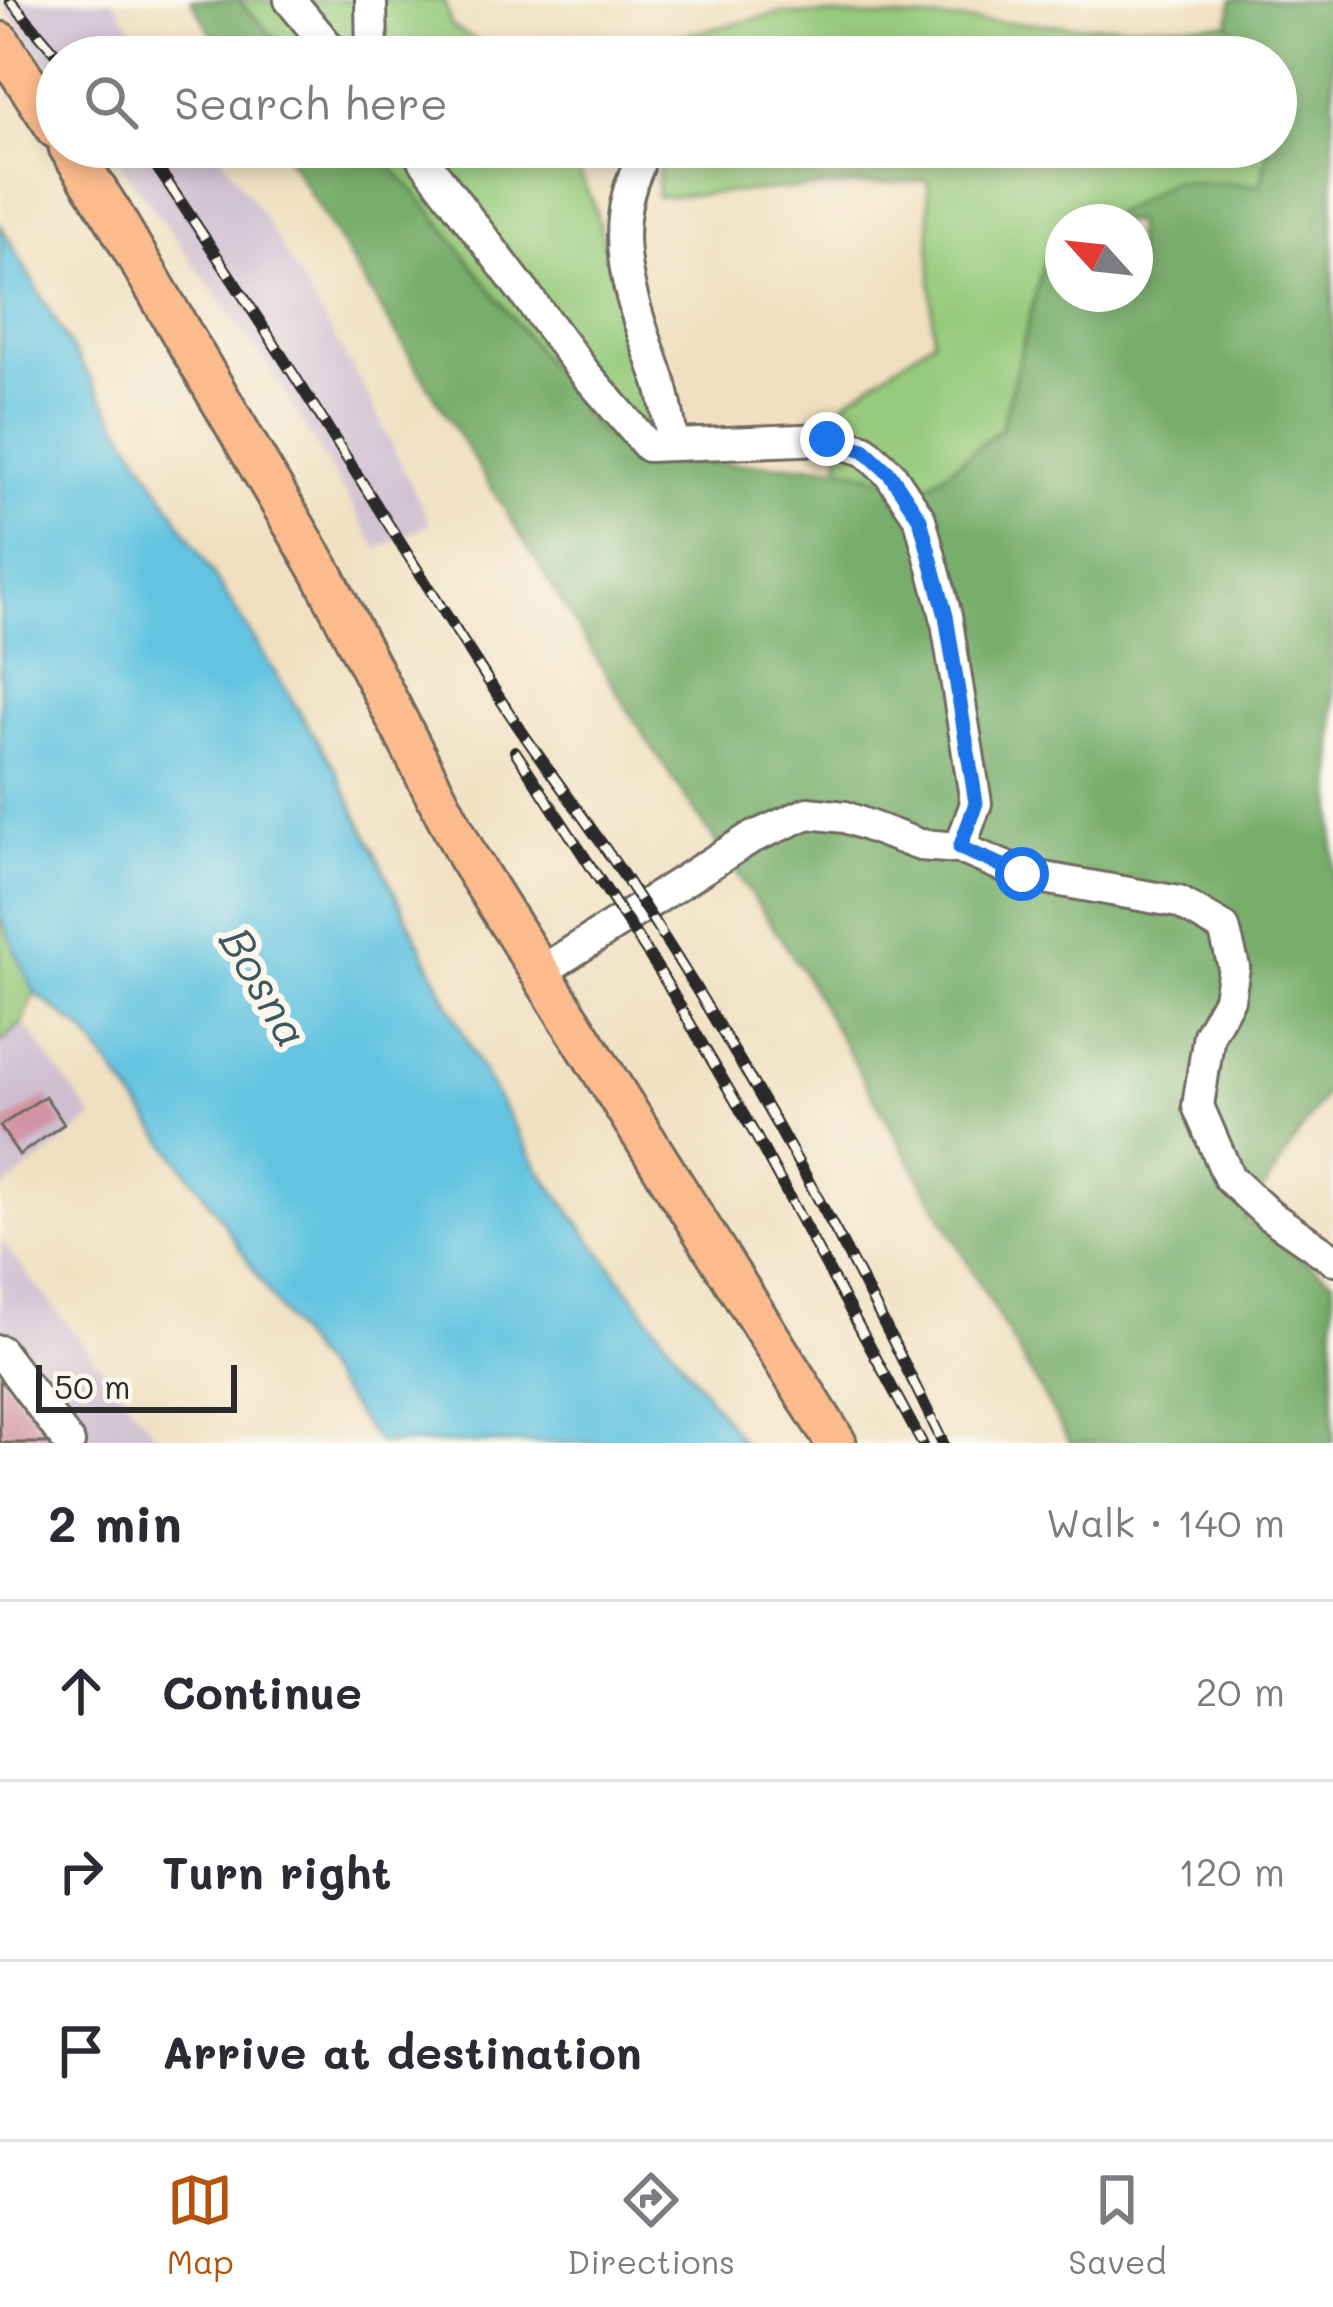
<!DOCTYPE html>
<meta charset="utf-8">
<style>
:root{--surface:#fff;--page:#f7f7f7;--text:#2b2b33;--muted:#7c7c81;--line:#e1e1e2;--accent:#b45309}
body{margin:0;font-family:Mali,sans-serif;background:var(--page);color:var(--text)}
.compass{position:absolute;left:1045px;top:204px;width:108px;height:108px;border-radius:50%;background:var(--surface);box-shadow:0 6px 18px #0003;rotate:297deg}
.scale{position:absolute;left:36px;bottom:30px;width:201px;box-sizing:border-box;padding-left:12px;border:6px solid #2b2b2b;border-top:0;font-size:33px;line-height:42px;white-space:nowrap;color:#2b2b2b;-webkit-text-stroke:9px #fbf7ec;paint-order:stroke}
.stop{position:absolute;width:36px;height:36px;margin:-27px;border:9px solid #1a73e8;border-radius:50%;background:#fff}
.stop.end{background:#1a73e8;border-color:#fff;box-shadow:0 3px 12px #0008}
.list{margin:0;padding:0;list-style:none}
h2{display:flex;justify-content:space-between;align-items:center;height:156px;margin:0;padding:0 48px;font-size:51px}
h2 small{font-size:39px;font-weight:400;color:var(--muted)}
.list li{display:grid;grid-template-columns:78px 1fr auto;gap:36px;align-items:center;box-sizing:border-box;height:180px;padding:0 48px;border-top:3px solid var(--line)}
.list b{display:block;font-size:45px;white-space:nowrap}
.list em{font-size:39px;font-style:normal;color:var(--muted)}
.icon{flex:none;width:66px;height:66px;fill:none;stroke:currentColor;stroke-width:2;stroke-linecap:round;stroke-linejoin:round}
.map{position:relative;flex:none;width:1333px;height:1443px;overflow:hidden}
.search{position:absolute;background:var(--surface);box-shadow:0 6px 18px #0003;left:36px;right:36px;top:36px;height:132px;display:flex;align-items:center;gap:30px;box-sizing:border-box;padding:0 42px;border-radius:66px;color:var(--muted);font-size:45px}
.sheet{height:696px;background:var(--surface)}
nav{display:flex;justify-content:space-around;align-items:center;box-sizing:border-box;height:168px;border-top:3px solid var(--line);background:var(--surface);font-size:33px;color:var(--muted)}
nav a{display:grid;justify-items:center;gap:6px}
nav .on{color:var(--accent)}
.map>svg:first-child{display:block}
.industrial{fill:#cebed0}
.green{fill:#96ca7c;stroke:#607a54;stroke-width:3}
.forest{fill:#78ae6c;stroke:#526c4c;stroke-width:3}
.water{fill:#63c4e1;stroke:#477886;stroke-width:3}
.building{fill:#d193a6}
.lines{fill:none;stroke-linecap:round;stroke-linejoin:round}
.minor-casing{stroke:#706a60;stroke-width:36}
.major-casing{stroke:#706a60;stroke-width:45}
.minor{stroke:#fff;stroke-width:30}
.major{stroke:#fbbb8c;stroke-width:39}
.rail-casing{stroke:#2b2b2b;stroke-width:12}
.rail{stroke:#fbf7ec;stroke-width:8;stroke-dasharray:22;stroke-linecap:butt}
.route{stroke:#1a73e8;stroke-width:15}
.labels{text-anchor:middle;stroke-width:12;stroke-linejoin:round;paint-order:stroke}
.water-label{font-size:45px;font-style:italic;fill:#3c5962;stroke:#fbf7ec}
</style>
<div class="map">
<svg width="1333" height="1443" viewBox="0 0 1333 1443">
<rect width="100%" height="100%" fill="#fbf7ec"/>
<filter id="ink" filterUnits="userSpaceOnUse"><feTurbulence type="fractalNoise" baseFrequency=".00833" numOctaves="2"/><feDisplacementMap in="SourceGraphic" scale="24" xChannelSelector="R" yChannelSelector="G"/><feConvolveMatrix kernelMatrix="1 2 1 2 8 2 1 2 1" color-interpolation-filters="sRGB"/></filter>
<filter id="wash" filterUnits="userSpaceOnUse"><feTurbulence type="fractalNoise" baseFrequency=".004" numOctaves="4" result="noise"/><feDisplacementMap in="SourceGraphic" scale="48" xChannelSelector="R" yChannelSelector="G"/><feGaussianBlur stdDeviation="2.7" result="paint"/><feColorMatrix in="noise" values="0 0 0 0 0 0 0 0 0 0 0 0 0 0 0 0 0 1.4 0 .05"/><feComposite in="paint" operator="in"/></filter>
<g filter="url(#wash)">
<rect width="100%" height="100%" fill="#f0e0c1"/>
<g class="industrial">
<path d="M0,0H112L153,57H57V78Z"/>
<path d="M108,147H215L261,213L365,390L430,524L378,549L271,370Z"/>
<path d="M23,1022L93,1118L0,1192V1043Z"/>
<path d="M0,1240L162,1443H0Z"/>
</g>
<g class="green">
<path d="M238,0H444L451,26L506,57H293Z"/>
<path d="M782,13L1085,26L1229,24L1256,57H667L668,39Z"/>
<path d="M374,147H566L593,202L664,462L601,435L432,212Z"/>
<path d="M661,147H1268L1261,185L1172,181L1100,222H1063V243L1046,253L1001,429L924,490L839,466L845,401L933,340L928,180L657,197Z"/>
<path d="M0,916L35,993L23,1022L0,1043Z"/>
</g>
<g class="forest">
<path d="M191,0H238L293,57H226Z"/>
<path d="M1232,0H1333V1082L1244,1219L1333,1280V1443H1070L800,967L650,745L281,147H374L432,212L601,435L664,462L839,466L924,489L1001,429L1046,253L1063,243V294H1135V222H1100L1172,181L1261,185L1268,147H1276L1280,86L1276,81V57H1256L1229,24Z"/>
</g>
<path class="water" d="M0,224L68,343L334,767L477,1062L540,1171L743,1443H378L292,1329L214,1208L85,1032L35,993L0,916Z"/>
<g id="blocks">
<g class="building">
<path d="M45,1096L64,1124L19,1155L0,1126Z"/>
<path d="M0,1373L51,1443H2L0,1440Z"/>
</g>
</g>
</g>
<g filter="url(#ink)">
<use href="#blocks" fill-opacity="0" stroke="#706a60" stroke-width="3"/>
<g class="lines">
<defs>
<g id="minor">
<path d="M290,0L337,57"/>
<path d="M371,0L372,57"/>
<path d="M414,147L585,373L648,446L827,439L864,450L890,474L920,519L946,616L976,803L960,848L1022,874L1179,902L1224,928L1234,967L1229,999L1209,1035L1198,1106L1229,1178L1269,1215L1333,1259"/>
<path d="M638,167C604,240 635,308 659,379C666,399 669,422 673,444"/>
<path d="M539,973L749,839L808,813L845,817L920,845L960,848"/>
<path d="M0,1351L69,1443"/>
</g>
<g id="major">
<path d="M0,42L57,129"/>
<path d="M69,147L112,214L323,575L467,856L836,1443"/>
</g>
</defs>
<use href="#minor" class="minor-casing"/>
<use href="#major" class="major-casing"/>
<use href="#minor" class="minor"/>
<use href="#major" class="major"/>
<defs>
<g id="rail">
<path d="M10,0L59,57"/>
<path d="M143,147C271,331 385,523 508,711C546,769 590,824 628,882C746,1061 851,1250 943,1443"/>
<path d="M515,751L660,972L757,1138L922,1443"/>
</g>
</defs>
<use href="#rail" class="rail-casing"/>
<use href="#rail" class="rail"/>
</g>
</g>
<g class="lines" filter="url(#ink)">
<path class="route" d="M827,439L864,450L890,474L920,519L946,616L976,803L960,848L1022,874"/>
</g>
<g class="labels">
<g class="water-label">
<text transform="translate(264 987) rotate(60)" y="16">Bosna</text>
</g>
</g>
</svg>
<svg class="compass" viewBox="-18 -18 36 36"><path d="M0-13l5 13h-10z" fill="#e53935"/><path d="M0 13l5-13h-10z" fill="#7c7c81"/></svg>
<div class="scale">50 m</div>
<div class="stop" style="left:1022px;top:874px"></div>
<div class="stop end" style="left:827px;top:439px"></div>
<div class="search"><svg class="icon" aria-label="search" viewBox="0 0 24 24"><circle cx="10" cy="10" r="6"/><path d="M15 15l6 6"/></svg>Search here</div>
</div>
<section class="sheet">
<h2>2 min<small>Walk · 140 m</small></h2>
<ul class="list">
<li><svg class="icon" aria-label="ahead" viewBox="0 0 24 24"><path d="M12 20V5M6 11l6-6 6 6"/></svg><div><b>Continue</b></div><em>20 m</em></li>
<li><svg class="icon" aria-label="right" viewBox="0 0 24 24"><path d="M7 20v-9h11M14 6l5 5-5 5"/></svg><div><b>Turn right</b></div><em>120 m</em></li>
<li><svg class="icon" aria-label="arrive" viewBox="0 0 24 24"><path d="M6 21V4h12l-3 4 3 4H6"/></svg><div><b>Arrive at destination</b></div></li>
</ul>
</section>
<nav>
<a class="on"><svg class="icon" aria-label="map" viewBox="0 0 24 24"><path d="M3 6l6-2 6 2 6-2v14l-6 2-6-2-6 2zM9 4v14M15 6v14"/></svg>Map</a>
<a><svg class="icon" aria-label="directions" viewBox="0 0 24 24"><path d="M12 3l9 9-9 9-9-9zM9 14v-3h6M13 9l2 2-2 2"/></svg>Directions</a>
<a><svg class="icon" aria-label="saved" viewBox="0 0 24 24"><path d="M7 4h10v16l-5-4-5 4z"/></svg>Saved</a>
</nav>
